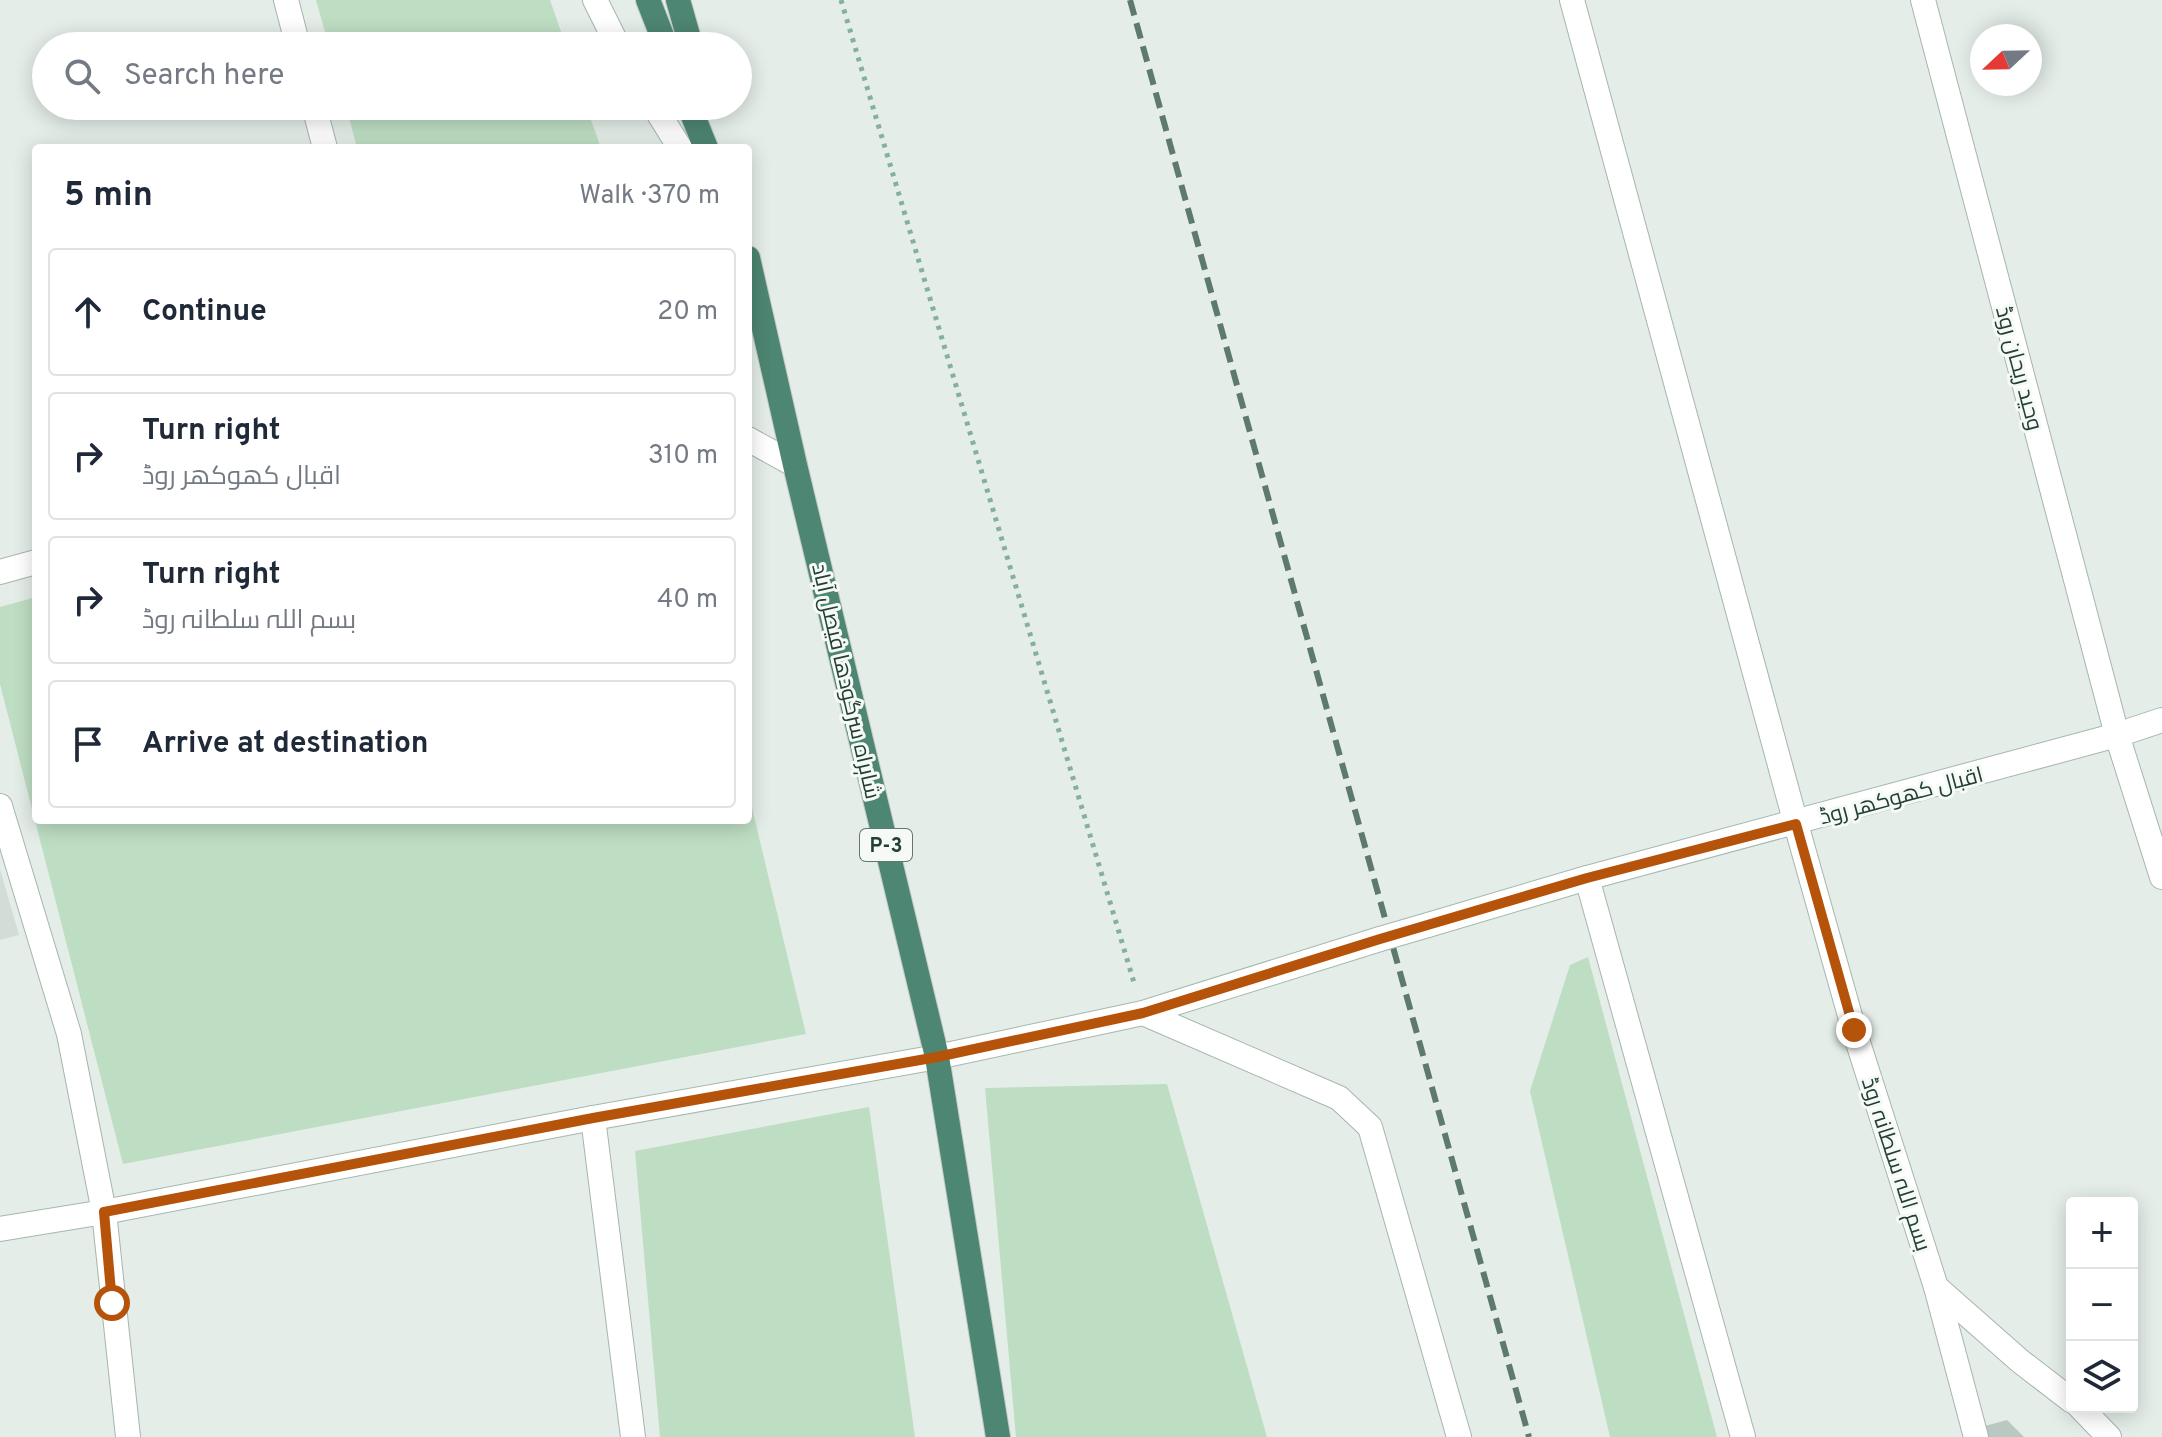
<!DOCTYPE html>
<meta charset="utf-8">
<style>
:root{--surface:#fff;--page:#f2f2f3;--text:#1f2937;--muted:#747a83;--line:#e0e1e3}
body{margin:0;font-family:Overpass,Cairo,sans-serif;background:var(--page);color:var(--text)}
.controls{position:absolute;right:24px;bottom:24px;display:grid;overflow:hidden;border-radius:8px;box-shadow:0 4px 20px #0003}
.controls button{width:72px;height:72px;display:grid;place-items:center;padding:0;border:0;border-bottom:2px solid var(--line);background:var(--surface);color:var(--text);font:40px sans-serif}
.compass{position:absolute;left:1970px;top:24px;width:72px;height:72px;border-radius:50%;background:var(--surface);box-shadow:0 4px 20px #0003;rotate:248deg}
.stop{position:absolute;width:24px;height:24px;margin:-18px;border:6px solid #b45309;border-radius:50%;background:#fff}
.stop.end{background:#b45309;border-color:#fff;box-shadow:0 2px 8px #0008}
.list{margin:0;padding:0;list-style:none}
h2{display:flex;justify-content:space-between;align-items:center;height:104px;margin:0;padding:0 32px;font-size:34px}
h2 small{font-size:26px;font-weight:400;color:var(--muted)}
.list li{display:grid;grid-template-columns:52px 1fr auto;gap:24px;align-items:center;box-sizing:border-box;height:128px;margin:0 16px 16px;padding:0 16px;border:2px solid var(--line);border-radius:8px}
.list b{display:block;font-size:30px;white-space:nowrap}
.list p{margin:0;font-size:26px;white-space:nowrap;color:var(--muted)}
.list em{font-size:26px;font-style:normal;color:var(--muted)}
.icon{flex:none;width:44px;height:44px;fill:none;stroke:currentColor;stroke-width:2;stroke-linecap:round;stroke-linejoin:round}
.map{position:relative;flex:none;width:2162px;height:1437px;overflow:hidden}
.search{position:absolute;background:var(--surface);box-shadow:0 4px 20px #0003;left:32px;top:32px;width:720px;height:88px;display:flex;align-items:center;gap:20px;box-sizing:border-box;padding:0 28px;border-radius:44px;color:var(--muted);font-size:30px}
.panel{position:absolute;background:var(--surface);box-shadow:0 4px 20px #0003;left:32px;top:144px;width:720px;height:680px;border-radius:8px}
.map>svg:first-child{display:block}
.built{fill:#d2ddd7}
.green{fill:#bedec3}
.building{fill:#b9c8c1}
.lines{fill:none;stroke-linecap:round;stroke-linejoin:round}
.minor-casing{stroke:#a7b5ae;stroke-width:26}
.tertiary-casing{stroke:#a7b5ae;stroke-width:26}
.secondary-casing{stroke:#a3b9af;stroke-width:26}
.trunk-casing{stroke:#c2c9c6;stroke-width:26}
.path{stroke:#85b09e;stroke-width:5;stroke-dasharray:4 6;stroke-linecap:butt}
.minor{stroke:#fff;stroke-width:24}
.tertiary{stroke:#fff;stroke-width:24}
.secondary{stroke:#fff;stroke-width:24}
.trunk{stroke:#4d8672;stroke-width:24}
.rail{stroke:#5e7a6f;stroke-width:6;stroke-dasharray:16 8;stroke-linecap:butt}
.secondary-bridge-casing{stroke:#a3b9af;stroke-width:26;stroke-linecap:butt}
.secondary-bridge{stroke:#fff;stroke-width:24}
.route{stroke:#b45309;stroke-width:10}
.labels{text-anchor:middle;stroke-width:6;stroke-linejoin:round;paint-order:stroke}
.shield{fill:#f5faf7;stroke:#63776e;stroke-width:2}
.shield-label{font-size:20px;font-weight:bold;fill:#243f34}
.street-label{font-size:22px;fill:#243f34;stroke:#f5faf7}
</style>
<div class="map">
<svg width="2162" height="1437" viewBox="0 0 2162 1437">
<rect width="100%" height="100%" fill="#e4ede8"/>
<path class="built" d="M0,869L19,935L0,940Z"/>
<g class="green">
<path d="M316,0H550L566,46H329Z"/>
<path d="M346,106H586L601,148H357Z"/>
<path d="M36,597V820H748V791L806,1034L123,1164L0,684V607Z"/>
<path d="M1588,957L1717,1437H1610L1530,1091L1570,965Z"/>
<path d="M1167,1084L1267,1437H1016L985,1088Z"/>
<path d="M869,1107L915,1437H660L635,1151Z"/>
</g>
<path class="building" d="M2007,1420L2024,1437H1988L1985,1426Z"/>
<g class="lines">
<defs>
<g id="minor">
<path d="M286,0L298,46"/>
<path d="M595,0L618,46"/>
<path d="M1572,0L1796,824"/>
<path d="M1923,0L2117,735L2162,877"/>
<path d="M314,106L325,148"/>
<path d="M654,106L680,148"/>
<path d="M748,439L795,465"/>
<path d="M0,572L36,562"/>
<path d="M0,806L69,1034L104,1212L128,1437"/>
<path d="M1587,878L1743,1437"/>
<path d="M1143,1013L1339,1098L1370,1127L1459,1437"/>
<path d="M593,1118L633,1437"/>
<path d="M1936,1287L1976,1437"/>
</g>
<g id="tertiary">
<path d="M1796,824L1854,1030L1936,1287L2020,1361L2072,1401"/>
<path d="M2080,1407L2109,1437"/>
</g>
<g id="secondary">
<path d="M1428,925L1587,878L2117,735L2162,720"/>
<path d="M0,1229L104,1212L593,1118L937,1057L1143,1013L1380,939"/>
</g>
<g id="trunk">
<path d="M648,0L666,46"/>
<path d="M678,0L691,46"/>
<path d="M689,106L706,148"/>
<path d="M748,258L795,465L937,1057L998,1437"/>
</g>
</defs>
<use href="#minor" class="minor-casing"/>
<use href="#tertiary" class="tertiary-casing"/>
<use href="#secondary" class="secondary-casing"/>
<use href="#trunk" class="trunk-casing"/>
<path class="path" d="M841,0L1135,986"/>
<use href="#minor" class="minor"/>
<use href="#tertiary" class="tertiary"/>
<use href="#secondary" class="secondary"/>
<use href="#trunk" class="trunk"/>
<path class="rail" d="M1130,0L1529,1437"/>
<defs>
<path id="secondary-bridge" d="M1380,939L1428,925"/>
</defs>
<use href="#secondary-bridge" class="secondary-bridge-casing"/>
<use href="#secondary-bridge" class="secondary-bridge"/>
</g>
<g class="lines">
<path class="route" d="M112,1303L104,1212L593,1118L937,1057L1143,1013L1380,939L1587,878L1796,824L1854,1030"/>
</g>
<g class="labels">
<rect class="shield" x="860" y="829" width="52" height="32" rx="6"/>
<g class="shield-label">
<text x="886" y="852">P-3</text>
</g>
<g class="street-label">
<text transform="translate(2020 368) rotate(75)" y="8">وحید ریحان روڈ</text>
<text transform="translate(847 681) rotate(77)" y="8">شاہراہ سرگودھا فیصل آباد</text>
<text transform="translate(1901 795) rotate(-15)" y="8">اقبال کھوکھر روڈ</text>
<text transform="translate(1897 1164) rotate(72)" y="8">بسم اللہ سلطانہ روڈ</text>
</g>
</g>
</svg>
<div class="controls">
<button>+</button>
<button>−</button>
<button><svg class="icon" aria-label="layers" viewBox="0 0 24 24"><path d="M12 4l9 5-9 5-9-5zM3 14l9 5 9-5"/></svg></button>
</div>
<svg class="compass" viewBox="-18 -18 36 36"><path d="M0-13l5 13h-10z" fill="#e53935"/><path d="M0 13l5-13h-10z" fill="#747a83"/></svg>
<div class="stop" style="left:112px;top:1303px"></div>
<div class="stop end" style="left:1854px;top:1030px"></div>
<div class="search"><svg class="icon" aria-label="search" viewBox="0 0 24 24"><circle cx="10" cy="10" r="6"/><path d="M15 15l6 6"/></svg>Search here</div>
<section class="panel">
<h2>5 min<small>Walk · 370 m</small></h2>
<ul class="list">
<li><svg class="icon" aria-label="ahead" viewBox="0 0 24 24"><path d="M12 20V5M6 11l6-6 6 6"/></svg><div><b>Continue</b></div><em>20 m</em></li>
<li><svg class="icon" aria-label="right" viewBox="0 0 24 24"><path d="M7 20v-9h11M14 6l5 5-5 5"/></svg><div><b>Turn right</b><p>اقبال کھوکھر روڈ</p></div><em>310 m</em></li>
<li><svg class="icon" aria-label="right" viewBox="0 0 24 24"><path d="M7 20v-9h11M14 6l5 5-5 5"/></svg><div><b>Turn right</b><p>بسم اللہ سلطانہ روڈ</p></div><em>40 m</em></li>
<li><svg class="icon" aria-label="arrive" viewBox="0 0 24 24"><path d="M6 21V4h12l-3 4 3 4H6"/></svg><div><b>Arrive at destination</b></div></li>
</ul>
</section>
</div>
